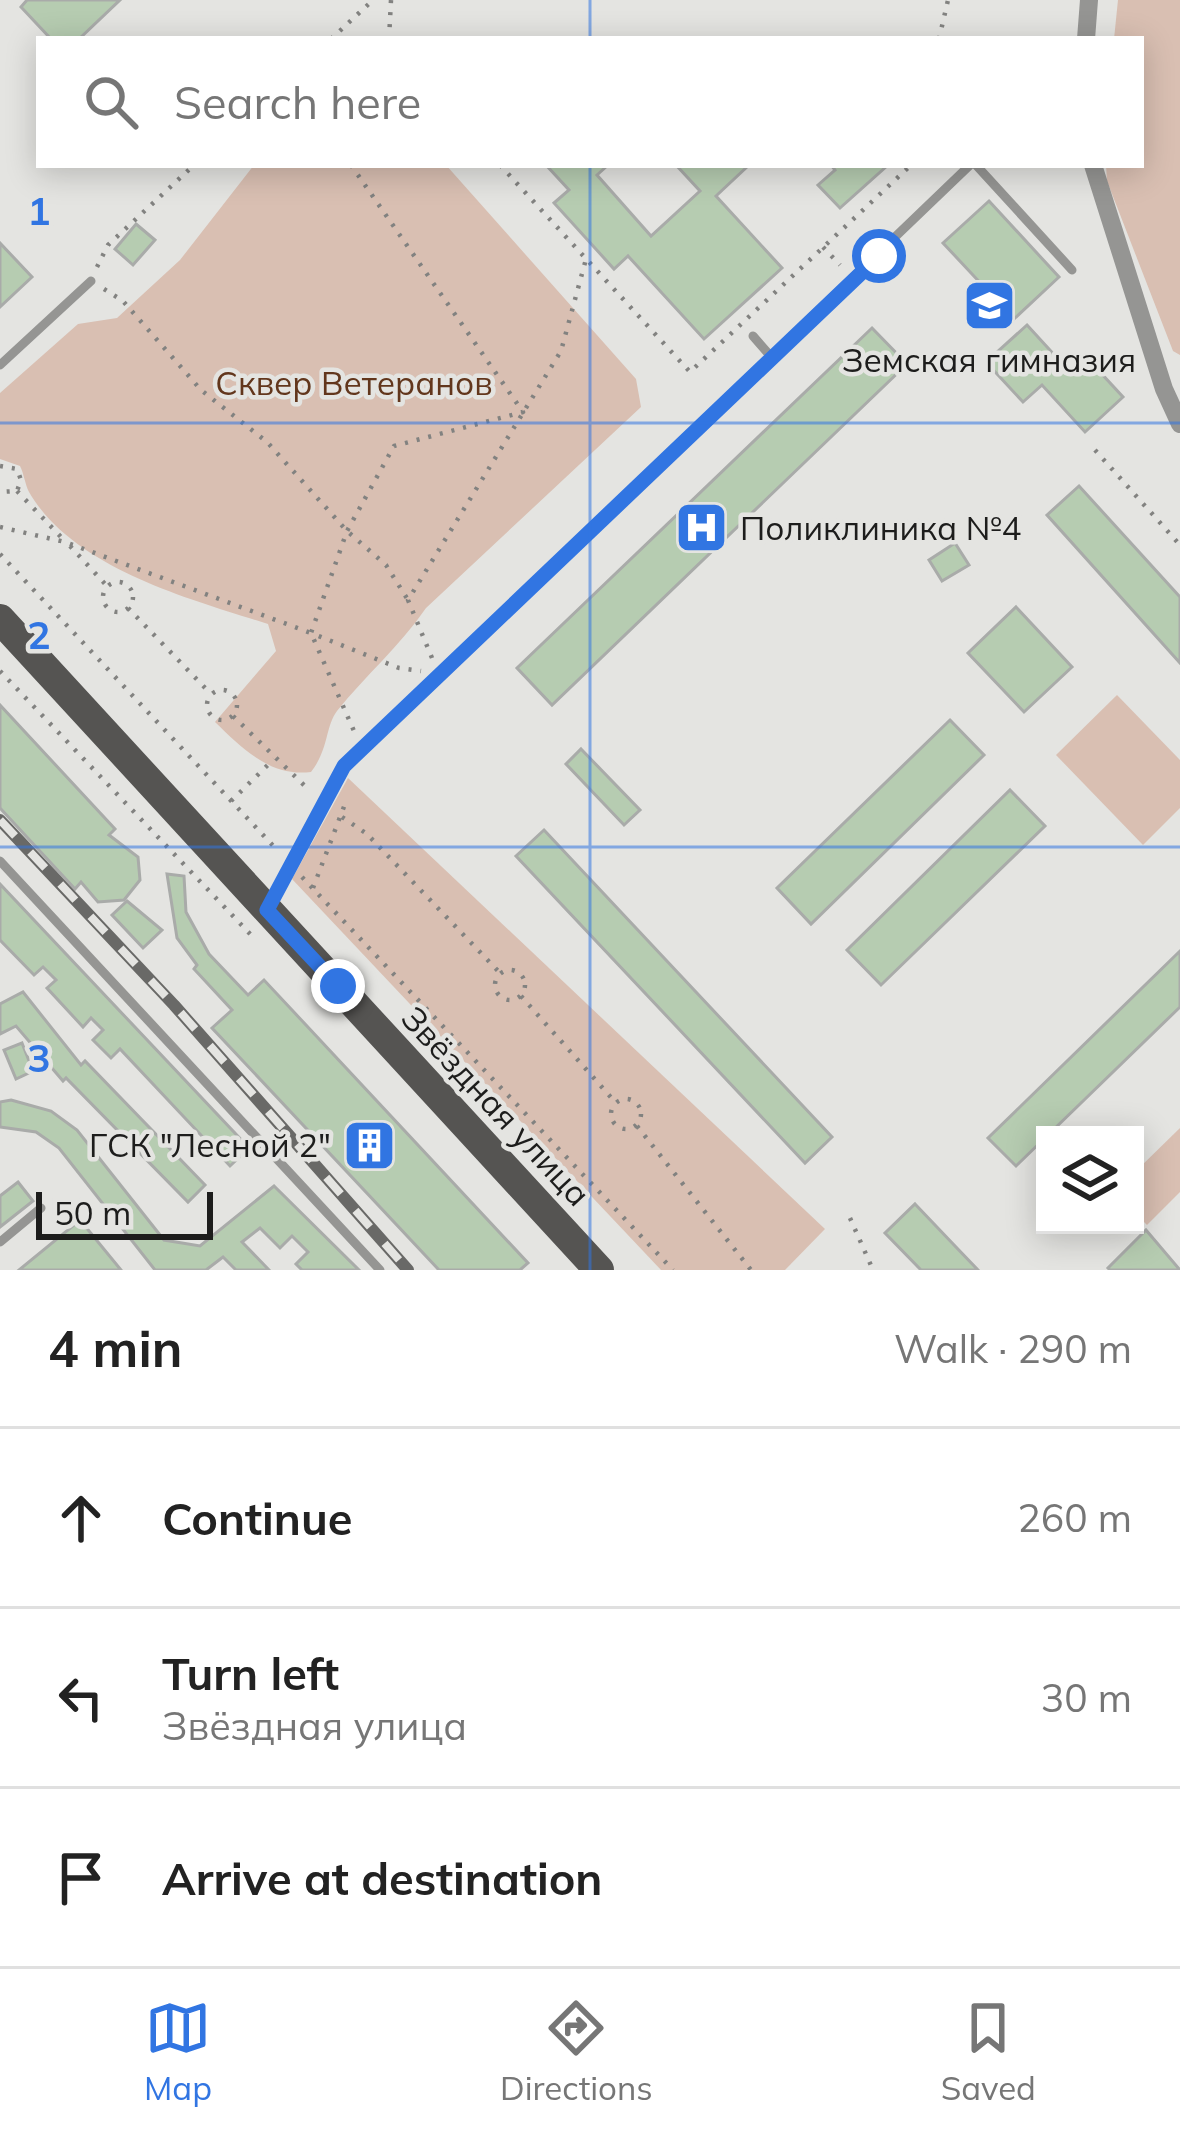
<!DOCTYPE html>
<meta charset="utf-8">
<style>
:root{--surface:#fff;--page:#f2f2f2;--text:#222;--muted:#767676;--line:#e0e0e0;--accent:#3175e2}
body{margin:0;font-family:Mulish,sans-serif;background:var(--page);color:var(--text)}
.controls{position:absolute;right:36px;bottom:36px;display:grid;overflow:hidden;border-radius:0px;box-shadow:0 6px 30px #0003}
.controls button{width:108px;height:108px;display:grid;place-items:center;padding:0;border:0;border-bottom:3px solid var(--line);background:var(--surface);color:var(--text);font:60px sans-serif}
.scale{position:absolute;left:36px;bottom:30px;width:177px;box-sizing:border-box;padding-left:12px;border:6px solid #1d1d1c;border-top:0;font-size:33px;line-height:42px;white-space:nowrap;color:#1d1d1c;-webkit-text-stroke:9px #e4e4e1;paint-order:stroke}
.stop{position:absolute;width:36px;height:36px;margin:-27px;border:9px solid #3175e2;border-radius:50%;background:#fff}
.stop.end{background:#3175e2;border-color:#fff;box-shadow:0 3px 12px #0008}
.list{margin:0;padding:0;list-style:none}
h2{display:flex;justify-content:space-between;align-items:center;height:156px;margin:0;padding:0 48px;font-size:51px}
h2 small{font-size:39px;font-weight:400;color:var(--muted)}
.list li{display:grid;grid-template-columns:78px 1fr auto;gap:36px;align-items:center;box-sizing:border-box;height:180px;padding:0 48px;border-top:3px solid var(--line)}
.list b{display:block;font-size:45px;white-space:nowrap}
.list p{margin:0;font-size:39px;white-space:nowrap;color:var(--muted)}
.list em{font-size:39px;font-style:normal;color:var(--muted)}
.icon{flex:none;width:66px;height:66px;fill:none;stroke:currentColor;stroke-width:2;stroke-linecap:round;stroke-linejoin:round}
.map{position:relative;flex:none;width:1180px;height:1270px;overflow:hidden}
.search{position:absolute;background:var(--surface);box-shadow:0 6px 30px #0003;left:36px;right:36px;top:36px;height:132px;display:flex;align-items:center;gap:30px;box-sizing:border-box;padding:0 42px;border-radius:0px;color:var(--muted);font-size:45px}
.sheet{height:696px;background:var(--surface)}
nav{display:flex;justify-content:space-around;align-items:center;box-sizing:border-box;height:168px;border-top:3px solid var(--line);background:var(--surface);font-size:33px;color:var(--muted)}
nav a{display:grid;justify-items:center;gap:6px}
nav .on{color:var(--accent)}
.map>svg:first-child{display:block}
.green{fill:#d9bfb2}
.building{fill:#b6ccb1;stroke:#a9aba9;stroke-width:3}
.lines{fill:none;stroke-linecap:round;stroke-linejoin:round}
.path{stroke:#828280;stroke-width:4.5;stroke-dasharray:3 9;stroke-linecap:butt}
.service{stroke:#959593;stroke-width:9}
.minor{stroke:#959593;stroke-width:18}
.primary{stroke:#555452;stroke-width:30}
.rail-casing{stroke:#696967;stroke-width:12}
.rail{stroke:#e4e4e1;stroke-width:8;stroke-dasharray:22;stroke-linecap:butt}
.route{stroke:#3175e2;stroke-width:15}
.grid{fill:none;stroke:#3175e2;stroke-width:3;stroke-opacity:0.55}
.labels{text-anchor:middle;stroke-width:9;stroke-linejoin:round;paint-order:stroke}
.poi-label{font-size:33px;fill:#1d1d1c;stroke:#e4e4e1}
.park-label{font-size:33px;fill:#62361c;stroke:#e4e4e1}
.street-label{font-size:33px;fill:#1d1d1c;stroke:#e4e4e1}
.grid-label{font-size:39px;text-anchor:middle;font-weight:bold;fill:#3175e2;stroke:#e4e4e1;stroke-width:9;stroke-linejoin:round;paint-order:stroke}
</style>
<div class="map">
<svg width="1180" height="1270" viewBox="0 0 1180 1270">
<rect width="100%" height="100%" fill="#e4e4e1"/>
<g class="green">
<path d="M1118,0H1180V355L1173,351L1107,181L1106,165H1141V39H1114Z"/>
<path d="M254,165H446L636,379L641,407L426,608C399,647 366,675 337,711C325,727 329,749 311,772C270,777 243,749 215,722L276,651L268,624C190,599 74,569 29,492C25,484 24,474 20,466L0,459V393L78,324L117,318L180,260Z"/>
<path d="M1117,695L1180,760V808L1143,845L1056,755Z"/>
<path d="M348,778L825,1229L785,1270H661L292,879Z"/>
<path d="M1180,1128V1192L1147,1225L1135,1213V1172Z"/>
</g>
<g class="building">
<path d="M27,0H120L79,39H51L21,7Z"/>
<path d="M546,165H608L597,175L651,236L700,191L676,165H749L716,196L782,268L704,339L628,256L614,269L554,203L569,190Z"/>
<path d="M831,165H888L840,208L818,185L835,170Z"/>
<path d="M989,201L1059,277L1014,319L943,243Z"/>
<path d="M136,224L155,240L133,265L115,249Z"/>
<path d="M0,243L32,277L0,307Z"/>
<path d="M1027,325L1070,372L1086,357L1123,397L1085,432L1042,385L1023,402L986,362Z"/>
<path d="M872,328L907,364L552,705L517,668Z"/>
<path d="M1079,486L1180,597V663L1047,515Z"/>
<path d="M955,543L969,565L942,581L929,560Z"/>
<path d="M1016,607L1072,667L1024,712L968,653Z"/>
<path d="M0,705L115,829L109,835L138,857L140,880L124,900L98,902L81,882L75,889L0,808Z"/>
<path d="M950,720L984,755L811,924L777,888Z"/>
<path d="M581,749L640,810L624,825L566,764Z"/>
<path d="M1010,790L1045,826L881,985L847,950Z"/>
<path d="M544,830L832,1137L805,1163L516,856Z"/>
<path d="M167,874L184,876L186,912L209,954L248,995L264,980L528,1263L520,1270H439L212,1028L232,1010L194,969L197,965L177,938Z"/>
<path d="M0,884L249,1148L230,1166L120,1049L111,1058L93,1040L103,1030L91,1018L83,1027L47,988L56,980L43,967L34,975L0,940Z"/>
<path d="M127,901L162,930L143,948L112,915Z"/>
<path d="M1180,951V1007L1016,1166L988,1138Z"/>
<path d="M23,992L81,1065L85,1061L205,1185L188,1202L66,1078L63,1081L16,1026L0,1034V1004Z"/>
<path d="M22,1043L33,1071L16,1079L4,1050Z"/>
<path d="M11,1100L51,1111L77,1130L164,1240L200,1246L274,1186L359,1270H302L296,1264L308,1252L292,1236L280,1248L260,1228L242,1242L269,1270H236L223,1257L206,1270H155L59,1148L36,1132L0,1127V1102Z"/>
<path d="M18,1182L33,1201L0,1227V1196Z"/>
<path d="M915,1204L955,1246L978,1270H921L885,1233Z"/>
<path d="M80,1220L121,1270H19Z"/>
<path d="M1146,1230L1180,1270H1110L1108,1268Z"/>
</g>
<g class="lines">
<g class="path">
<path d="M331,39L373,0"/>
<path d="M389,39L391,0"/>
<path d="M939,39L948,0"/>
<path d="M351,165L523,412L394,446L347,531L311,633L399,668L421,671"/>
<path d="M500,165L690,372L911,165"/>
<path d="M823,247L840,265"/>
<path d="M97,267L108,245L194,165"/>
<path d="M104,289L123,301L201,390L267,442L347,531L386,565L408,600"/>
<path d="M1095,450L1180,545"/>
<path d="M0,466L17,469L21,480L17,491L0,492"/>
<path d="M17,491L62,538"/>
<path d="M0,527L65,542L311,633L354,731"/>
<path d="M70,546L107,586"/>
<path d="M0,554L278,851"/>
<circle cx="118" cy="597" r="15"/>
<path d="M128,608L211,694"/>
<path d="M432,658L408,600L561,351L586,259"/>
<path d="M0,671L252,936"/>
<circle cx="222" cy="705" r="15"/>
<path d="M233,716L310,791"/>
<path d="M231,801L274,759"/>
<path d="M342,817L367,834L500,973"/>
<path d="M302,877L673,1270"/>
<path d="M313,888L345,804"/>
<circle cx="510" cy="985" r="15"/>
<path d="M521,996L616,1103"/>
<circle cx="626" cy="1114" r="15"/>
<path d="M637,1126L751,1270"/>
<path d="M850,1218L873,1270"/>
</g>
<g class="service">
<path d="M976,165L1072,270"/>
<path d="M753,336L773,359"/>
<path d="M0,365L91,281"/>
<path d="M0,861L380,1270"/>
<path d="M270,905L344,766L970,165"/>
<path d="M0,1242L41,1208"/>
</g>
<g class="minor">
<path d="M1086,39L1089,0"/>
<path d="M1093,165L1164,389L1180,424"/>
</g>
<path class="primary" d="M0,619L599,1270"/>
<defs>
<path id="rail" d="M0,820L174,1005L408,1270"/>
</defs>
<use href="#rail" class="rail-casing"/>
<use href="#rail" class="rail"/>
</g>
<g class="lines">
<path class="route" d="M338,986L267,910L344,766L879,256"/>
</g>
<path class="grid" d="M590,0V39M590,165V1270M0,423H1180M0,847H1180"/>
<defs>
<symbol id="school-square" viewBox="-11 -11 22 22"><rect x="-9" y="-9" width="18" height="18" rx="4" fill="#3175e2" stroke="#e4e4e1"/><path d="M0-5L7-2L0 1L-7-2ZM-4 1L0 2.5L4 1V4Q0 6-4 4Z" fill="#fff"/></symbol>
<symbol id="hospital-square" viewBox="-11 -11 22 22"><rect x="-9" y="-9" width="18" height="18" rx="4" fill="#3175e2" stroke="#e4e4e1"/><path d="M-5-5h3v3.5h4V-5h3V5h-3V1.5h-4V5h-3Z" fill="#fff"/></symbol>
<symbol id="building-square" viewBox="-11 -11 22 22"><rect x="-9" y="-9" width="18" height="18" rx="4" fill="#3175e2" stroke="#e4e4e1"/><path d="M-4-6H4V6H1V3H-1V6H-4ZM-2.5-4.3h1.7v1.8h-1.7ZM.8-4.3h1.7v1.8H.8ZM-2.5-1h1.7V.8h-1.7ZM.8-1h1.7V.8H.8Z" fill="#fff"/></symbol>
</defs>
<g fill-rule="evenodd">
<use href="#school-square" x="960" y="276" width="59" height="59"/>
<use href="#hospital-square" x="672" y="498" width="59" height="59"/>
<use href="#building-square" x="340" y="1116" width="59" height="59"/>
</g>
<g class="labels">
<g class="poi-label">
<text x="989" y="372">Земская гимназия</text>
<text x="740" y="540" text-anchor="start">Поликлиника №4</text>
<text x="331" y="1157" text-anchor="end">ГСК "Лесной 2"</text>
</g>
<g class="park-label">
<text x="354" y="395">Сквер Ветеранов</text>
</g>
<g class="street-label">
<text transform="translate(496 1106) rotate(47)" y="12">Звёздная улица</text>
</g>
</g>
<g class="grid-label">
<text x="39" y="225">1</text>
<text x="39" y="649">2</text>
<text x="39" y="1072">3</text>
</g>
</svg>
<div class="controls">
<button><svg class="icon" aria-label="layers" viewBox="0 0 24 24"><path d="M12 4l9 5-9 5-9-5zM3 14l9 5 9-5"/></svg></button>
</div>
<div class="scale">50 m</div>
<div class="stop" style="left:879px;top:256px"></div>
<div class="stop end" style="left:338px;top:986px"></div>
<div class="search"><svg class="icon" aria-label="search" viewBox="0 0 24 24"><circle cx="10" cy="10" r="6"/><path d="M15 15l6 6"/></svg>Search here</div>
</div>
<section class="sheet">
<h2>4 min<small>Walk · 290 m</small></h2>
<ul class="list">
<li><svg class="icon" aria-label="ahead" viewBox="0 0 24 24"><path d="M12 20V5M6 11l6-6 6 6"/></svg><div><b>Continue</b></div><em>260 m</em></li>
<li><svg class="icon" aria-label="left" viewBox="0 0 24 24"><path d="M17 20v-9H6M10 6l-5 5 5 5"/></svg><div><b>Turn left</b><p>Звёздная улица</p></div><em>30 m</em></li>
<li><svg class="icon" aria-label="arrive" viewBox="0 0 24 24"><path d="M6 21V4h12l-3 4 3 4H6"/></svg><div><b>Arrive at destination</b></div></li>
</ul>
</section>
<nav>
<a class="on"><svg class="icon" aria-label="map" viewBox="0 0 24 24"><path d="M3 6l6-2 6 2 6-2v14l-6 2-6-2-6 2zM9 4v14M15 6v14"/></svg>Map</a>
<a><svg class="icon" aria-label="directions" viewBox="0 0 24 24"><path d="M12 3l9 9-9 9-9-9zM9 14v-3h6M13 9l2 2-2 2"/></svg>Directions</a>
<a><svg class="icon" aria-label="saved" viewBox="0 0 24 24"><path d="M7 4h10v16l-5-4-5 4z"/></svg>Saved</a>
</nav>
